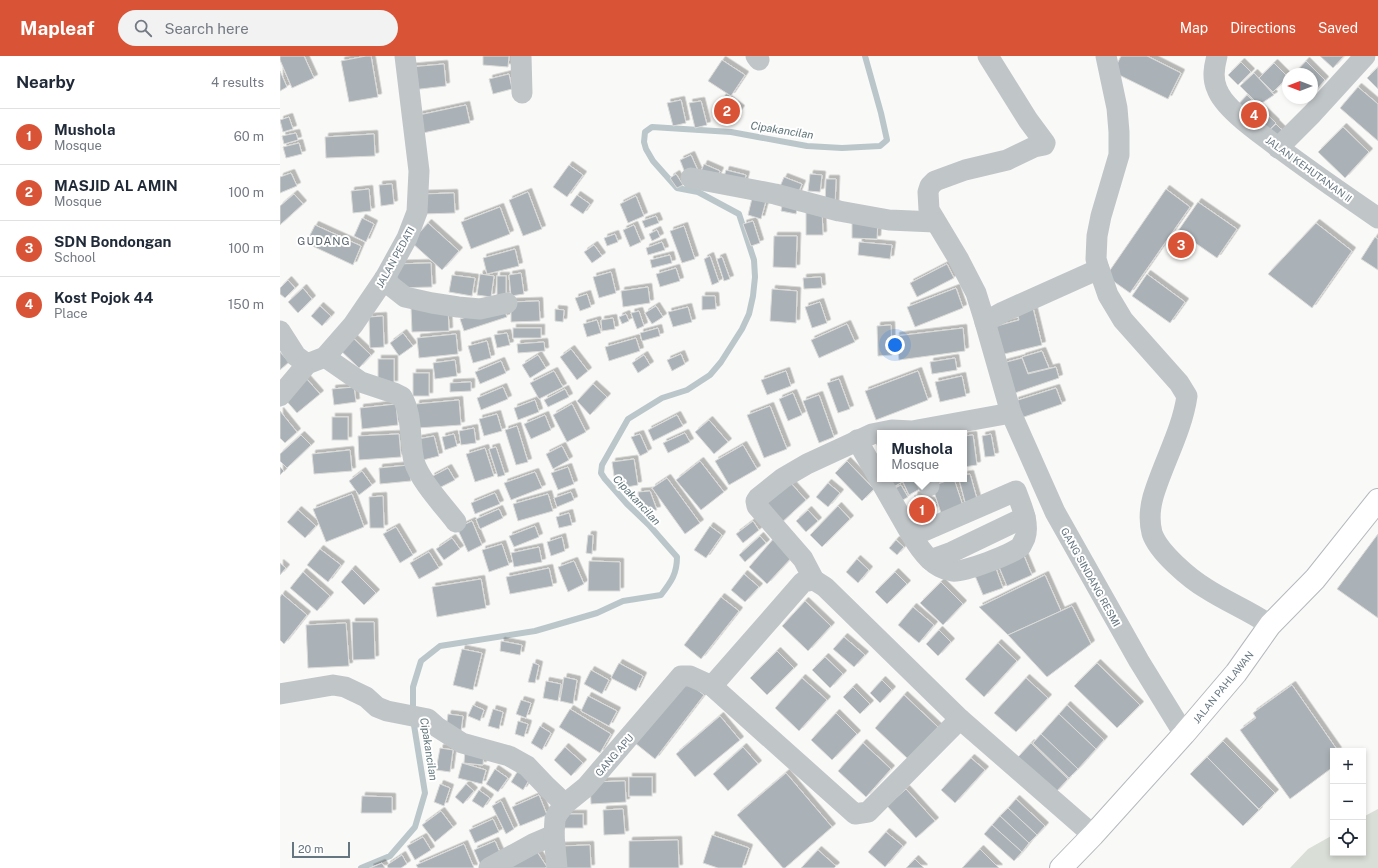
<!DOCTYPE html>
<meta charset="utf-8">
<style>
:root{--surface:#fff;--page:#f2f2f3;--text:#1f2937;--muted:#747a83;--line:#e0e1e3;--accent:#d95336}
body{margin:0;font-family:"Public Sans",sans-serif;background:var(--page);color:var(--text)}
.controls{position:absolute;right:12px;bottom:12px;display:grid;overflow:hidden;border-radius:0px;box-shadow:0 2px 6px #0003}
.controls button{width:36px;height:36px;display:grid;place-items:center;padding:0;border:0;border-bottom:1px solid var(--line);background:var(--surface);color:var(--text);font:20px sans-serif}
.compass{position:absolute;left:1002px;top:12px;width:36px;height:36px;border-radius:50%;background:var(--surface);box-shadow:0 2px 6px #0003;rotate:270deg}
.scale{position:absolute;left:12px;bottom:10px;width:58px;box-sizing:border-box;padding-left:4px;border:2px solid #667680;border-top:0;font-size:11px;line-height:14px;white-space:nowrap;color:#667680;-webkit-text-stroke:3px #fff;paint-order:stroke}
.you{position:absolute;left:615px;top:289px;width:14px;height:14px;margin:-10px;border:3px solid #fff;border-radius:50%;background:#1a73e8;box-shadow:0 0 0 6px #1a73e833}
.badge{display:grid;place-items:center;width:26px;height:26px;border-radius:50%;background:var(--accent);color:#fff;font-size:13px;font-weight:700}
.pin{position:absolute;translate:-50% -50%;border:2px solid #fff;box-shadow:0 1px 4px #0006}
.popup{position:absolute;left:597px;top:374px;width:90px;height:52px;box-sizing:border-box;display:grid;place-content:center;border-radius:0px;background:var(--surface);filter:drop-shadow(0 1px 3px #0005);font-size:13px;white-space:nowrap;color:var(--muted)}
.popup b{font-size:15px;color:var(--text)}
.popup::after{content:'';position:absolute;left:50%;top:100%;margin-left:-8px;border:8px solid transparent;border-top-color:var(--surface)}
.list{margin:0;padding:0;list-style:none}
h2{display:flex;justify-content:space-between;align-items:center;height:52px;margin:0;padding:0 16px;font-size:17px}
h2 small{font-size:13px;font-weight:400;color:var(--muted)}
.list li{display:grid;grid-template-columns:26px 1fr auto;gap:12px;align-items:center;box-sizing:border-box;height:56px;padding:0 16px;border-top:1px solid var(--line)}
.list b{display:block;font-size:15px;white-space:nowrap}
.list p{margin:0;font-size:13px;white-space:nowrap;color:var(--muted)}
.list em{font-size:13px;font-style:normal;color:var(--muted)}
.icon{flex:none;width:22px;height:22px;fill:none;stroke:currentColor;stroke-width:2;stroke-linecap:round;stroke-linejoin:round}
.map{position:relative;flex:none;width:1098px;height:812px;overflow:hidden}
header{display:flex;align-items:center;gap:24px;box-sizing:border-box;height:56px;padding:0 20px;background:var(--accent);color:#fff}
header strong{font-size:19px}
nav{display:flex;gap:22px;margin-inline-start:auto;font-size:14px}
.search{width:280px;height:36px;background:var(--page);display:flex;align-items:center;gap:10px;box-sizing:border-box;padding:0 14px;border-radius:22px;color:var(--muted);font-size:15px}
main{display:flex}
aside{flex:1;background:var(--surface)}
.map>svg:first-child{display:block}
.green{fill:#d9ded6}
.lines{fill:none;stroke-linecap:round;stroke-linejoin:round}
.stream{stroke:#bac6ca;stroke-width:6}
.building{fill:#aab2b7;stroke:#dbdbd9;filter:url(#shadow)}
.major-casing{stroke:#b4b9bd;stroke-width:24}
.minor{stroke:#c0c5c8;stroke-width:21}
.major{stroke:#fff;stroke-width:22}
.labels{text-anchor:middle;stroke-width:4;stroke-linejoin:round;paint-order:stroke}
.street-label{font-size:10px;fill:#667680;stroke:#fff}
.water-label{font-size:11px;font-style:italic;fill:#60757a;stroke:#fff}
.neighbourhood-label{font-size:11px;letter-spacing:1px;fill:#57646c;stroke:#fff}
</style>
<header>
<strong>Mapleaf</strong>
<div class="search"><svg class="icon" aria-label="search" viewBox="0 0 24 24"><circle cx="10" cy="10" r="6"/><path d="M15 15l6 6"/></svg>Search here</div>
<nav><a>Map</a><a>Directions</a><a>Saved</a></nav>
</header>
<main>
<aside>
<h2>Nearby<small>4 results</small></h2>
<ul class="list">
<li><span class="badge">1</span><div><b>Mushola</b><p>Mosque</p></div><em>60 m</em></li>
<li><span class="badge">2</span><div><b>MASJID AL AMIN</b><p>Mosque</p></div><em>100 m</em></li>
<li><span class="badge">3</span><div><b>SDN Bondongan</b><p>School</p></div><em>100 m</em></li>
<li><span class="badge">4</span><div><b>Kost Pojok 44</b><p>Place</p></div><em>150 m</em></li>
</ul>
</aside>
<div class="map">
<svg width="1098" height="812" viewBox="0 0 1098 812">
<defs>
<filter id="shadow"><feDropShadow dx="3.5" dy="-3.5" stdDeviation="0" flood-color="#0004"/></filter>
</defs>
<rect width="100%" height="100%" fill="#f9f9f7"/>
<path class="green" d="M1098,753V812H1010L1028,793L1053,779V797H1083V761Z"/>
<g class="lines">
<path class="stream" d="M81,812L110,800L135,771L145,737L133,663V631L141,605L160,590L255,575L317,557L343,545L381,539C391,526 397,518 397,501L369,469L347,448L325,423L321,417L322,409L348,363L382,342L407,334L430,319L441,306L462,273L469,258L473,240L475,221L474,204L459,158L418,136L397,132L373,105L366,93L364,86L365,76L372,71L451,76L527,90L562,92L600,90L607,84L601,57L585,0"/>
</g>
<g class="building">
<path d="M0,0H24L34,22L12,32L0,4Z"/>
<path d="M86,0H91L98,41L69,46L61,5Z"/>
<path d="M203,0H229L228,11L203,9Z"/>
<path d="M841,0H867L901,17L888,43L833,16Z"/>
<path d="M1040,0H1064L1053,12Z"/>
<path d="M442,4L465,19L451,40L428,25Z"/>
<path d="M1026,5L1045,24L1032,39V18H1014Z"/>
<path d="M961,6L971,16L958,29L948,19Z"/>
<path d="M994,7L1008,21L993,36L979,22Z"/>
<path d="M164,8L166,30L132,34L130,11Z"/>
<path d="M1098,11V33L1087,22Z"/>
<path d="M0,15L7,31L0,35Z"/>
<path d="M974,17L994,39L979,49L960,30Z"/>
<path d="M229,18L232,33L213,38L209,23Z"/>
<path d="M1078,31L1098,48V85L1060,52Z"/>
<path d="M967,39L996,67L988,75L954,53Z"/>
<path d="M444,40L461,53L449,69L432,57Z"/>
<path d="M401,44L406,67L393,70L387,47Z"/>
<path d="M421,45L427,69L415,72L409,47Z"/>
<path d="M186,49L190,67L143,77L139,59Z"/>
<path d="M9,61L13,73L3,76L0,64Z"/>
<path d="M996,68L1001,73L1008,79H984Z"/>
<path d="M1063,71L1089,96L1065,122L1038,96Z"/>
<path d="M16,77L18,84L4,88L2,80Z"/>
<path d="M94,78L95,100L46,102L45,81Z"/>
<path d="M19,87L22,98L6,102L3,91Z"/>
<path d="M411,99L419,117L407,122L400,104Z"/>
<path d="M424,108L440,115L435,125L420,118Z"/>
<path d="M289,109L303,119L287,141L273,131Z"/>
<path d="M446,114L466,119L463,130L443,124Z"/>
<path d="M11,117L17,130L0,137V121Z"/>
<path d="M396,118L403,129L397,132L390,122Z"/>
<path d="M530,118L542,119L540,136L528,135Z"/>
<path d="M504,121L522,128L517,140L499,133Z"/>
<path d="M546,123H556L555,150L545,149Z"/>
<path d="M112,128L114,148L101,150L99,129Z"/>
<path d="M89,133L91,155L73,157L71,135Z"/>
<path d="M886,133L910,151L850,237L826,220Z"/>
<path d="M248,136L262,173L243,180L229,144Z"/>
<path d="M174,137L175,157L143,158L142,138Z"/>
<path d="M14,138L23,148L0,169V150Z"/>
<path d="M473,138L487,141L481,163L468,159Z"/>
<path d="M297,139L310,148L303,158L290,149Z"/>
<path d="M356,140L364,160L348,167L340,148Z"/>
<path d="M503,145L518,148L516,158L501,155Z"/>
<path d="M918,146L957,173L937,202L898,175Z"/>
<path d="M220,151L230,178L191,193L181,166Z"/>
<path d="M526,154H542L543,179H526Z"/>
<path d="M376,160L379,167L365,172L362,165Z"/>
<path d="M82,162L94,168L86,186L74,180Z"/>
<path d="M572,163L598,164L597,183L572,182Z"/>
<path d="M473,165L480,187L471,190L463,168Z"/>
<path d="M148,167L179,195L162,214L131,186Z"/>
<path d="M1036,167L1072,195L1032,252L988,218Z"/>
<path d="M35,169L81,190L73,209L26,187Z"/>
<path d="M354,169L361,186L350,191L343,174Z"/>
<path d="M404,170L415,203L402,207L390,175Z"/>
<path d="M377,174L380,181L372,185L369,178Z"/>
<path d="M335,178L338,186L327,190L324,182Z"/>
<path d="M494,180H517L516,212L493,211Z"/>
<path d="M1095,181L1098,183V214L1081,203Z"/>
<path d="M382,186L385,194L368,199L366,192Z"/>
<path d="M579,186L612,189L610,203L578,199Z"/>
<path d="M314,189L322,200L312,207L304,196Z"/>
<path d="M235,193L239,210L207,218L203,202Z"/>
<path d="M390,199L392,207L372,212L370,204Z"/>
<path d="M430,200L439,226L432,229L424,203Z"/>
<path d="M442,201L450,223L444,225L437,203Z"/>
<path d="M151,207L152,231L115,232L114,208Z"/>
<path d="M667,208L674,222L637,241L630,227Z"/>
<path d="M396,212L400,225L380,231L376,218Z"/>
<path d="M331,216L336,237L319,242L313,221Z"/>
<path d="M241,217L244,238L231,240L229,219Z"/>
<path d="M200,218L214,220L211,241L197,239Z"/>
<path d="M867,218L905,246L890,267L852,240Z"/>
<path d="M172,219L195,222L192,240L169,236Z"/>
<rect x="217" y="220" width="9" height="20"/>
<path d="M541,221L542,232L524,233L523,222Z"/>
<path d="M8,224L15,232L5,242L0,238V232Z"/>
<path d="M368,231L370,247L343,251L341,235Z"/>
<path d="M23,232L32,243L18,257L8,246Z"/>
<path d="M676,232L683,252L635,271L627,251Z"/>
<path d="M492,233L517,235L516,267L490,265Z"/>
<path d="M307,238L311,251L300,255L295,242Z"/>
<path d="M422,240H435L436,253L422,254Z"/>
<path d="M259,245L260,265L231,266V246Z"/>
<path d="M540,246L547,267L532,272L525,251Z"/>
<path d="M40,250L51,260L42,270L31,260Z"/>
<path d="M223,250L227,261L184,275L180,263Z"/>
<path d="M376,250L383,261L372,268L365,257Z"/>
<path d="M168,251L169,275L132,276L131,252Z"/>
<path d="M408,251L412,266L393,271L388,256Z"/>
<path d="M753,252L762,289L720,299L713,271L739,264L737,256Z"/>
<path d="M275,253L284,254L283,266L275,265Z"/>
<path d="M359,255L364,270L357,273L351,257Z"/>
<path d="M346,258L349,265L342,268L339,261Z"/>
<path d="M103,260L104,291L90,292L89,261Z"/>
<path d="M333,262L335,273L322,275L321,264Z"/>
<path d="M317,264L321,277L307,281L303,268Z"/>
<path d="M567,268L575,286L539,302L531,284Z"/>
<path d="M611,269L612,299L598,300L597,270Z"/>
<rect x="233" y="272" width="28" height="10"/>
<path d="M378,272L380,280L362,285L360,277Z"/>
<path d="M683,272L685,295L619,304L616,280Z"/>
<path d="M123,277L133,290L119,300L110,287Z"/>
<path d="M227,277L230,289L217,292L214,279Z"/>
<path d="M176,278L178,298L139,302L137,282Z"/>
<path d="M70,279L91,299L79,312L58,292Z"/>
<path d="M356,282L360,295L329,305L325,291Z"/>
<path d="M207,285L211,302L193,307L188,290Z"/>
<path d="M264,286L265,295L238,297L237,288Z"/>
<path d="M291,293L308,315L297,324L280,301Z"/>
<path d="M762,295L769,312L748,317L742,301Z"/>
<path d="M0,296L9,306L0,314Z"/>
<path d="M401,298L405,308L392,315L387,304Z"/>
<path d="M258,299L266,312L250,322L242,309Z"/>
<path d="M364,299L370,309L358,317L352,307Z"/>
<path d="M675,302L677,314L652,318L650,306Z"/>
<path d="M742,302L748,318L776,311L779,322L732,338L723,307Z"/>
<rect x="98" y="303" width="16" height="25"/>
<path d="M175,304L177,320L155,323L153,307Z"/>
<path d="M221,305L226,317L200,328L195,316Z"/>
<path d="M274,315L283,331L259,343L250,327Z"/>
<path d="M506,315L511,330L487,339L481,324Z"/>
<path d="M638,315L648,344L596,364L585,335Z"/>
<rect x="133" y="317" width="16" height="23"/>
<path d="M682,320L686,340L660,346L655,326Z"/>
<path d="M25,321L40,338L17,357L3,341Z"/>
<path d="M559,323L570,353L558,357L547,327Z"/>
<path d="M191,326V335L170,336V327Z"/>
<path d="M313,328L327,341L310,359L297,345Z"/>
<path d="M74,331L76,346L54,349L52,333Z"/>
<path d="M223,331L228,343L201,354L197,342Z"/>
<path d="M776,332L782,348L741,362L735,345Z"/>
<path d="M285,333L289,341L268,351L264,344Z"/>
<path d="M513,337L522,359L508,365L499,343Z"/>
<path d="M539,339L554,381L539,387L523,345Z"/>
<path d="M179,344L181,369L138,372L136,348Z"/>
<path d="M255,344L259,356L238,364L234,352Z"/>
<path d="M116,348L118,369L82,373L80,352Z"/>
<path d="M292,348L306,376L287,386L273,359Z"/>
<path d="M490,350L507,393L484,402L467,359Z"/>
<path d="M0,355L17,376L5,387L0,382Z"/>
<path d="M217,358L222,375L204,380L199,363Z"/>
<path d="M265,359L271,374L251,383L244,368Z"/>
<path d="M397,359L403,370L373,385L368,374Z"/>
<rect x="52" y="361" width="16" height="23"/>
<path d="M429,364L448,386L434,398L415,376Z"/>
<path d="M237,370L248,406L236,409L225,374Z"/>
<path d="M194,372L196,387L181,389L179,375Z"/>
<path d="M405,377L410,386L388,397L383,387Z"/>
<path d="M119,378L121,401L79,404L78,380Z"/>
<path d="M174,378L177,390L165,394L162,381Z"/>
<path d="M360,378L368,396L360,400L351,381Z"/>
<path d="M711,378L715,400L705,401L702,380Z"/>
<path d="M21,379L31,389L7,412L0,405V398Z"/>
<path d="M693,379L697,409L684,411V380Z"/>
<path d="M154,380L159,400L143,404L138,383Z"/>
<path d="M600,385V395L596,387Z"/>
<path d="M463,389L477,413L449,429L435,405Z"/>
<path d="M282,390L289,404L273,413L266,398Z"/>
<path d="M216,391L225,419L218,421L209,393Z"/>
<path d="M205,392L214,420L195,426L186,398Z"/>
<path d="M70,394L72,415L34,418L32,398Z"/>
<path d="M354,403L358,429L336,433L332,406Z"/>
<path d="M420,405L444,436L421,454L396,424Z"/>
<path d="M567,405L594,433L582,445L555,417Z"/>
<path d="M129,409L131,425L100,428L99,412Z"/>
<path d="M0,411L4,415L0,419Z"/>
<path d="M288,411L294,428L278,434L271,417Z"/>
<path d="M168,412L175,424L157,433L151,421Z"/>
<path d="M82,415L92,429L79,439L69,425Z"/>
<path d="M255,416L262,432L231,444L224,427Z"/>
<path d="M690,418L697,443L685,446L679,423H684V419Z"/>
<path d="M387,422L420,467L405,478L372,432Z"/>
<path d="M601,423H620L622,426L607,435Z"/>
<path d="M629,423H641L645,430L629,439L623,426Z"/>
<path d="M672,423H674L684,453L662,460L652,430Z"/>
<path d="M509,425L526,444L499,469L482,449Z"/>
<path d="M548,427L560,437L548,451L536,441Z"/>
<path d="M621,429L628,441L616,448L609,435Z"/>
<path d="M370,435L377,454L360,456L358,436Z"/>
<path d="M291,436L294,444L277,451L274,442Z"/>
<path d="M215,437L220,448L195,458L191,447Z"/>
<path d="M72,438L84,471L46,486L33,453Z"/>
<path d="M268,438L273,455L238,465L233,448Z"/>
<path d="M635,439L656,447L648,468L627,460Z"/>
<path d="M103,440L104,472H90L89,441Z"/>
<path d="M558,450L570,463L542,491L530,479Z"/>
<path d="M219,453L223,462L200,473L196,463Z"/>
<path d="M18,454L36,470L25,482L7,466Z"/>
<path d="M528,454L538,465L526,476L516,465Z"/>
<path d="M289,457L292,469L279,472L276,461Z"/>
<path d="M192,465L202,489L188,496L177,472Z"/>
<path d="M473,465L479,474L463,487L456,478Z"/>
<path d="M255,470L259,481L234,491L229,480Z"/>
<path d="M430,470L442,479L426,502L414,494Z"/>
<path d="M116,471L133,499L120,507L103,478Z"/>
<path d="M1098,478V562L1057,533Z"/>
<path d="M308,479H313L312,498L306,497Z"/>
<path d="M480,480L486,487L465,506L459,499Z"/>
<path d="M282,481L285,495L271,500L267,486Z"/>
<path d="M495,481L514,499L487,528L469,511Z"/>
<path d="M172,482L180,493L164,504L156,493Z"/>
<path d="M616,484L624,491L617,499L609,492Z"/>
<path d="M222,488L229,509L209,516L202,494Z"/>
<path d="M259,491L262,506L234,511L231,497Z"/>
<path d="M40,493L61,509L48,526L27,509Z"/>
<path d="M742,495L752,519L727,530L717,506Z"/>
<path d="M149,496L159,512L139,523L130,507Z"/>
<path d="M577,503L589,514L578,527L566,516Z"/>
<path d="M294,505L304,528L288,536L278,511Z"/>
<path d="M309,505L340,506V535H308Z"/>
<path d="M0,507L6,512L0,519Z"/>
<path d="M714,507L723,532L703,539L693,515Z"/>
<path d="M269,512L273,530L230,538L226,521Z"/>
<path d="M72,513L96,537L84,549L61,526Z"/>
<path d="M23,516L50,540L37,555L10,532Z"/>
<path d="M615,516L627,528L607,548L595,536Z"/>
<path d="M464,518L479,531L465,546L451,534Z"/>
<path d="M765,519L781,555L728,579L699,551Z"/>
<path d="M201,523L206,552L157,561L152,531Z"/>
<path d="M661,526L683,548L663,569L640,547Z"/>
<path d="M2,538L27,559L4,588L0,584V541Z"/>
<path d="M441,541L459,555L421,603L404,589Z"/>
<path d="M525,545L551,570L528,595L502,570Z"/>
<path d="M792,550L811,588L767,621L728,579Z"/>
<path d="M633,551L654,569L639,587L618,569Z"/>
<path d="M72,566H94L95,603L73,604Z"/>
<path d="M66,567L69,610L28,612L26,569Z"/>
<path d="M659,574L671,586L658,600L646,588Z"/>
<path d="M564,581L585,599L574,611L553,593Z"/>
<path d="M221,585L242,589L240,599L220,595Z"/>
<path d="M718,587L737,605L704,641L685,623Z"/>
<path d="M182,593L202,597L193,634L173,629Z"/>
<path d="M497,595L514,612L487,639L470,622Z"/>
<path d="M545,601L563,618L550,632L532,614Z"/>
<path d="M253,607L259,609L255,627L248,626Z"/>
<path d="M339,607L363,620L356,635L331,622Z"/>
<path d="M817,607L860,649L837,672L794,630Z"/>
<path d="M311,614L329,624L322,638L304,628Z"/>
<path d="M284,621L297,624L293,648L280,645Z"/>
<path d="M522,622L547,644L519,675L495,652Z"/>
<path d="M746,622L768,642L736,676L714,657Z"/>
<path d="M404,624L424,639L375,703L355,687Z"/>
<path d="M602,624L612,634L600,647L590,637Z"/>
<path d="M266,625L281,628L278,645L263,642Z"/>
<path d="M1012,629L1058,695H1053V711L1010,743L960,674L976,662L973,657Z"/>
<path d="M573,631L590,648L580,658L563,641Z"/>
<path d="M624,639L658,671L628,703L595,672Z"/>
<path d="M308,640L337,655L329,670L301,655Z"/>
<path d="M241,644L251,647L246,662L236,658Z"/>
<path d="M193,649L204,654L200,665L188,660Z"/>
<path d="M787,649L824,684L816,693L779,658Z"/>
<path d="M213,653L223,656L219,673L208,670Z"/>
<path d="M290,653L331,678L320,697L279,671Z"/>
<path d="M556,657L577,678L552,704L531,684Z"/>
<path d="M168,658L183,660L181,675L166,673Z"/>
<path d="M779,658L816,693L798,713L761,678Z"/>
<path d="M440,660L460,684L415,721L396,698Z"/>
<path d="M238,665L248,668L244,681L235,678Z"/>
<path d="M260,670L271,677L262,694L251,687Z"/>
<path d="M761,678L798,713L789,722L753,687Z"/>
<path d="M943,685L995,737L979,753L927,701Z"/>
<path d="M583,687L611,713L586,741L558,715Z"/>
<path d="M751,687L788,723L775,737L738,701Z"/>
<path d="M285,691L303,707L291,720L274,704Z"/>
<path d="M463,691L478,708L448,735L433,718Z"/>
<path d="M160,692L173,694L170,716L156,714Z"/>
<path d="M185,693L204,695L203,709L184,707Z"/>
<path d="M927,701L979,754L963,770L910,718Z"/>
<path d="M691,702L705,714L675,747L661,734Z"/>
<path d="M182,707L206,714L202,728L178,722Z"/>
<path d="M215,713L228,722L218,736L206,728Z"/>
<path d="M239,713L251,721L243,734L231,726Z"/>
<path d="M506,717L552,771L505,812H503L457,759Z"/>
<rect x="349" y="721" width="23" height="19"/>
<path d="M345,725L346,746L311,748L310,726Z"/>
<path d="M160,728L170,732L164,750L154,746Z"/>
<path d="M186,728L194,735L183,748L175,741Z"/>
<path d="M626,733L655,765L636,782L607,750Z"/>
<path d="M199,734L210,742L203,752L192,745Z"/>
<path d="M259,739L267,759L240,770L232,751Z"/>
<path d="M82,740L112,741V757H81Z"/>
<path d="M736,743L765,770L757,779L728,752Z"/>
<path d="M221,745L234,773L226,778L212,750Z"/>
<path d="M728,752L757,779L749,787L720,760Z"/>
<path d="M343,753L345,778L324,779L323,754Z"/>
<path d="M161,755L173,771L155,786L142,769Z"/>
<rect x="284" y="758" width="19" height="14"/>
<path d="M720,760L749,787L742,796L712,769Z"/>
<path d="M213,763L219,776L195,787L189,774Z"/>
<path d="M712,769L742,796L734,805L704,778Z"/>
<path d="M606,776L623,790L605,811L588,796Z"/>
<path d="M432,779L469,792L462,812H438L423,807Z"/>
<path d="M143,781L151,794L135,804L127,790Z"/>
<path d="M398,784L399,812H349V785Z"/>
<path d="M215,785L222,801L201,810L194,794Z"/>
<path d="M184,788L194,812H138L136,809Z"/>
<path d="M310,789L311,812H283L281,790Z"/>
<path d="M254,791L267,811L265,812H228Z"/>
<path d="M700,793L719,812H682Z"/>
<path d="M538,794L556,810L554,812H521Z"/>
<path d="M122,799L127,808L121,812H108L107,809Z"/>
<path d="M635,803L644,812H626Z"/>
<path d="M102,807L105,812H90Z"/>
</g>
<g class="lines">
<defs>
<path id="major" d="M781,812L813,779L904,678L956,617L990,569L1035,523L1098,444"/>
</defs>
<use href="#major" class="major-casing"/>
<g class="minor">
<path d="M241,0L242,37"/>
<path d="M476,0L479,4"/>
<path d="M708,0L748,64L765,87L764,89L754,91L727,104L685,114L655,125L650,130L648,136L649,154L679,204L696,237L705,266L731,357L775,456L859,605L904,678"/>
<path d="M826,0L837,52L839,76V99L821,160L817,180L816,203L819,213L828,239L843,264L899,327L907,340C902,375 883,407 873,441C870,452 869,465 872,477C878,496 910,523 927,533C947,546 970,555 990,569"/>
<path d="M937,0C934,11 932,22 937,33C943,50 971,71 986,82C1022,110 1060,136 1098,162"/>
<path d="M998,92L1032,58L1085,0"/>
<path d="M411,122L495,138L559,155L609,164L655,166"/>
<path d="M105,222L111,230L125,241L152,247L178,251L200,253L227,247"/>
<path d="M705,266L723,256L819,213"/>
<path d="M0,275L16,300L27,308"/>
<path d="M45,301L81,326L114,337L122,341C133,360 129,384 134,405C140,425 163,449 176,466"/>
<path d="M0,340L27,308L45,301L73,269L105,222L127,182L137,156L139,115L125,0"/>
<path d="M577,384L632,480C641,495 653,512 672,515C683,517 733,498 741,490C742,488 744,484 745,482C750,467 741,449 736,435L632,480"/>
<path d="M645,423L649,430"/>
<path d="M650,504L672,496L745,461"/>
<path d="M534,524L523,503L477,450L476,445L478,442L503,422L527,408L592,378L612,374L632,375L731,357"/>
<path d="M432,630L523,526L534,524L545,531L680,663L813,779"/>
<path d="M0,638L53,629L65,631L86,641L97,651L107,655L148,663L157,671L182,687L229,700L247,710L267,731L285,748"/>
<path d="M209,812L253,788L274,779"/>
<path d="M277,812L274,779L275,763L278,757L285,748L306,731L401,620H410L432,630L575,758L588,756L680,663"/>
</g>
<use href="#major" class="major"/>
</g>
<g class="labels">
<g class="street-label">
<text transform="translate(1029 113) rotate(36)" y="4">JALAN KEHUTANAN II</text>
<text transform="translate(115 201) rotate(-61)" y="4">JALAN PEDATI</text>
<text transform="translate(811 521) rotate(61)" y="4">GANG SINDANG RESMI</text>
<text transform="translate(943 631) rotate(-51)" y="4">JALAN PAHLAWAN</text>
<text transform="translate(334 699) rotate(-49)" y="4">GANG APU</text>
</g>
<g class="water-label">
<text transform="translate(502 74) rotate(9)" y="4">Cipakancilan</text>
<text transform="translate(357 444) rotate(47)" y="4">Cipakancilan</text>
<text transform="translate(149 693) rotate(81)" y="4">Cipakancilan</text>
</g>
<g class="neighbourhood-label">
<text x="44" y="189">GUDANG</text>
</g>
</g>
</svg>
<div class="controls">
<button>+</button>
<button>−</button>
<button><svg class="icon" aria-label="locate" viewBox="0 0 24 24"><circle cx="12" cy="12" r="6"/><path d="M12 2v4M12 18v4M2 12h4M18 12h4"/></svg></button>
</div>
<svg class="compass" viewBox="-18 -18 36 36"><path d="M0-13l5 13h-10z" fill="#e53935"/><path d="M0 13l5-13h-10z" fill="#747a83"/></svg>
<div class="scale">20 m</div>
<div class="you"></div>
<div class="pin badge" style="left:642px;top:454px">1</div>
<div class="popup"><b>Mushola</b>Mosque</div>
<div class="pin badge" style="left:447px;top:55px">2</div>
<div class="pin badge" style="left:901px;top:189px">3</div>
<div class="pin badge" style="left:974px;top:59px">4</div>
</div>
</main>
